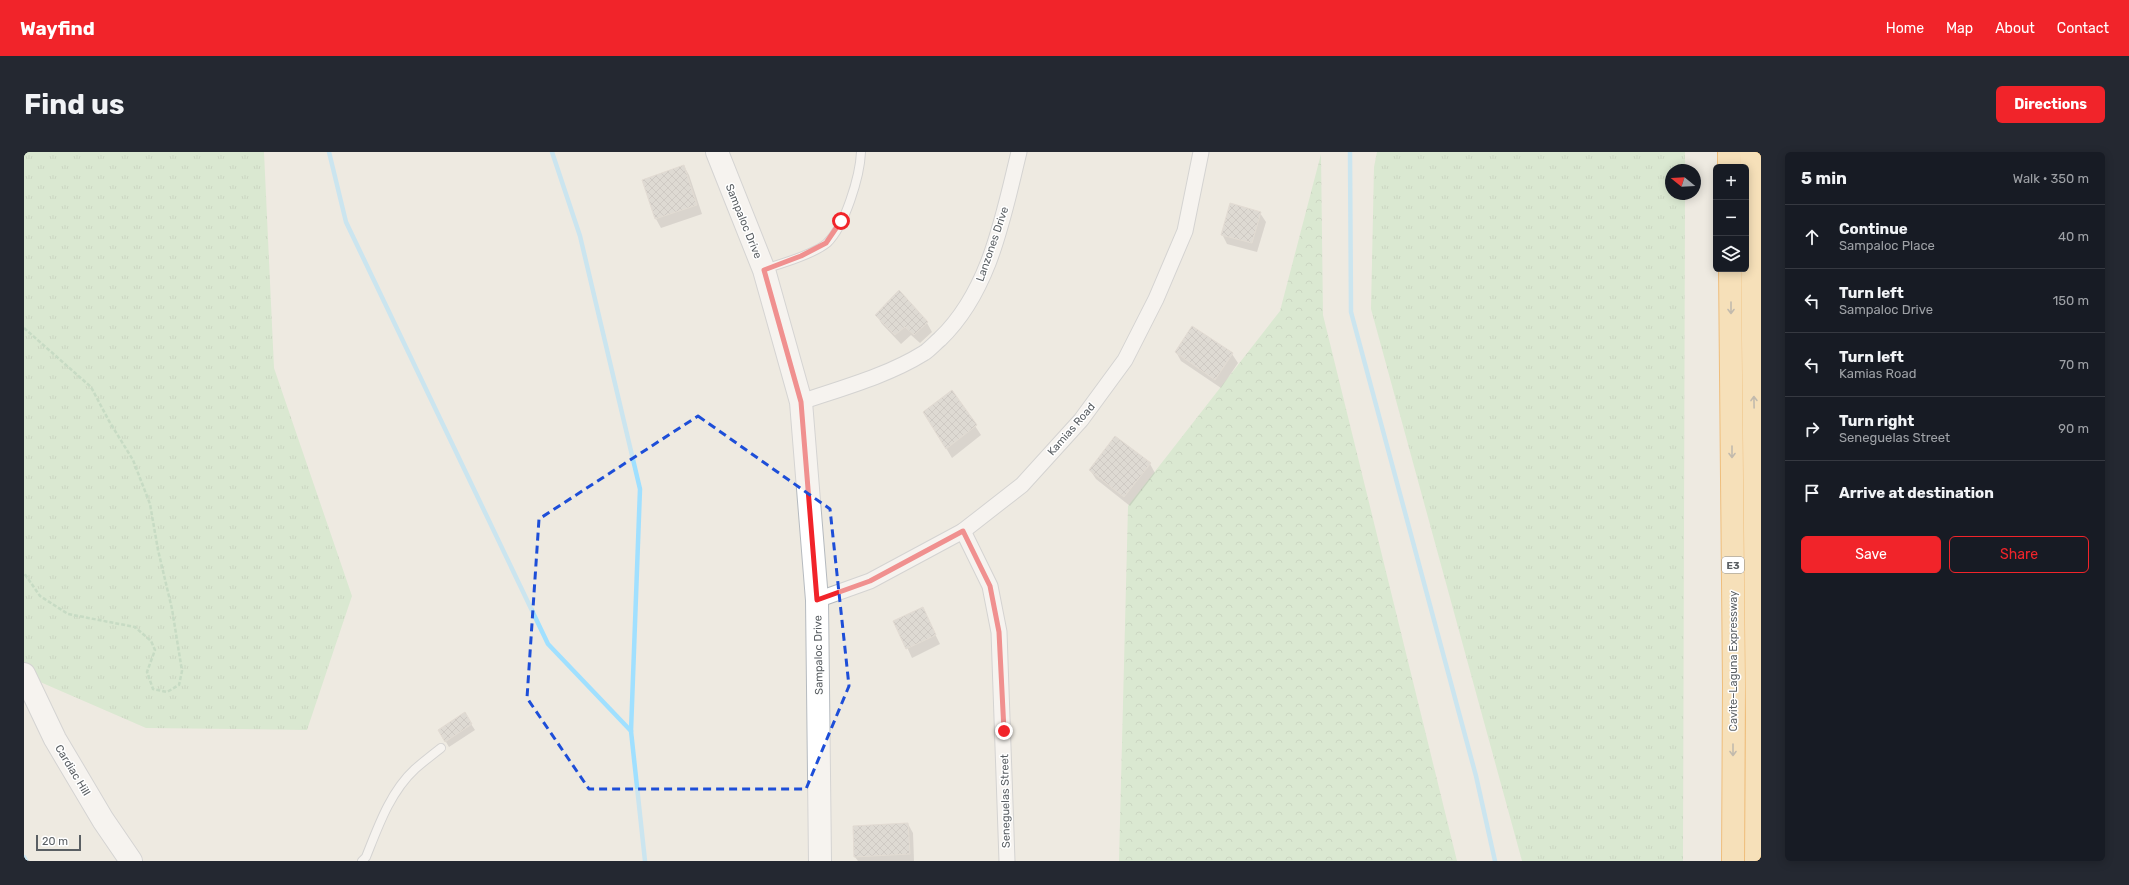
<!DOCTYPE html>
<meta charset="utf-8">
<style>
:root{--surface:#171b24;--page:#242831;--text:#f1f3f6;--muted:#9ea1a6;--line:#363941;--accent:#f1242a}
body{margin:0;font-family:Rubik,sans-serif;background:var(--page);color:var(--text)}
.controls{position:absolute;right:12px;top:12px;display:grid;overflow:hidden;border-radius:6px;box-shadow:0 2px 10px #0003}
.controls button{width:36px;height:36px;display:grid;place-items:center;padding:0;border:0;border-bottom:1px solid var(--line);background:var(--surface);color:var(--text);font:20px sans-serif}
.compass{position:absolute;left:1641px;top:12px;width:36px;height:36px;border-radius:50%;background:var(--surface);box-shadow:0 2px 10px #0003;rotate:288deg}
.scale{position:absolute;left:12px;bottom:10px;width:45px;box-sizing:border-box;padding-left:4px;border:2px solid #5a5f63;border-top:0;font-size:11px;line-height:14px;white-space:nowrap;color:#5a5f63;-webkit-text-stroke:3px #fff;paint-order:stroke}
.stop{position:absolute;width:12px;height:12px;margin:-9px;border:3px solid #f1242a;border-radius:50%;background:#fff}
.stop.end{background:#f1242a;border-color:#fff;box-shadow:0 1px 4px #0008}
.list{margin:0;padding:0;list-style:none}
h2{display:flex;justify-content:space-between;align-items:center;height:52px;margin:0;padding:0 16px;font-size:17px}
h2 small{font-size:13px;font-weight:400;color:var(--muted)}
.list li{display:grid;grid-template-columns:26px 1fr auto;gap:12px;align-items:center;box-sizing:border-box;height:64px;padding:0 16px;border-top:1px solid var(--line)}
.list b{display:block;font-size:15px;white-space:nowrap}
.list p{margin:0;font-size:13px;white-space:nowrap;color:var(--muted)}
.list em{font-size:13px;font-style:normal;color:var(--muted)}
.actions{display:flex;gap:8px;padding:12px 16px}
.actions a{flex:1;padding:9px 0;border:1px solid var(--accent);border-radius:6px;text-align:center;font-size:14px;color:var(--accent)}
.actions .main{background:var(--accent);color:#fff}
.icon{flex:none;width:22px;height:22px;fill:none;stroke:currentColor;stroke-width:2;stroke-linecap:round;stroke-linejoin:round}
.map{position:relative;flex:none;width:1737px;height:709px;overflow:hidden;border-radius:6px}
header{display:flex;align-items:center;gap:24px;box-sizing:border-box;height:56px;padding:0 20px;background:var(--accent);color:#fff}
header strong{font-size:19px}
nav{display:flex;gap:22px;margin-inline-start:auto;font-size:14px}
.intro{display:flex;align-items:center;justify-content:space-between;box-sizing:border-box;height:96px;padding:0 24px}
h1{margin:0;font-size:28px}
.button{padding:10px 18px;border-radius:6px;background:var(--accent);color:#fff;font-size:14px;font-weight:700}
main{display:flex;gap:24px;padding:0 24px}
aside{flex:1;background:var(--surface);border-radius:6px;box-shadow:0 2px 10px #0003}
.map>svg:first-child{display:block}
.grass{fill:url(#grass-tufts)}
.forest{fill:url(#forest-crowns)}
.shadow{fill:#0003}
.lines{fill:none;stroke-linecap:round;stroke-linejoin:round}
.stream{stroke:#a0e0ff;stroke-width:4.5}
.building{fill:url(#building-cross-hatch);stroke:#d3cbc0}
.lane-casing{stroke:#b4b9bd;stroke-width:10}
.street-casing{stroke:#b4b9bd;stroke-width:17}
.secondary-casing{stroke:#b5babf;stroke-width:24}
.highway-casing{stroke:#ef8a00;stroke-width:24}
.path{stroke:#97caa0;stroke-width:2.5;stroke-dasharray:4 2;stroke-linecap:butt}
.lane{stroke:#fff;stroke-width:8}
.street{stroke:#fff;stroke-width:15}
.secondary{stroke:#fff;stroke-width:22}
.highway{stroke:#ffd487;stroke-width:22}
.oneway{stroke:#8c826e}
.route{stroke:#f1242a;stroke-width:5}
.marked{fill:none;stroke:#1d4ed8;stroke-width:3;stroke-dasharray:8 5;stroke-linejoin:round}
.labels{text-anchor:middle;stroke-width:3;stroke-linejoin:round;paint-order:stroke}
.shield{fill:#fff;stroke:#8c8f92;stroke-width:1}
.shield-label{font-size:10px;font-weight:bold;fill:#5a5f63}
.street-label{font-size:11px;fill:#5a5f63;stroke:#fff}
</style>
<header>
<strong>Wayfind</strong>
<nav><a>Home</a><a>Map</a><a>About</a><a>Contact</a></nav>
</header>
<div class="intro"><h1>Find us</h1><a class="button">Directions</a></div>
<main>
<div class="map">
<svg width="1737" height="709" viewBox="0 0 1737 709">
<defs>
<pattern id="grass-tufts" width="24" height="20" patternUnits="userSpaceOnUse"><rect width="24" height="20" fill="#c1e7bc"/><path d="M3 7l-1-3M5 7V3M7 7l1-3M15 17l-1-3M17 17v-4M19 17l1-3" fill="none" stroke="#a0be9c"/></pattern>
<pattern id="forest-crowns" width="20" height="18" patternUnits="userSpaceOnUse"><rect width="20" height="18" fill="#c1e7bc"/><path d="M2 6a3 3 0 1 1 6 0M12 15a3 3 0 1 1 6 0" fill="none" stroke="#a0be9c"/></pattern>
<pattern id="building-cross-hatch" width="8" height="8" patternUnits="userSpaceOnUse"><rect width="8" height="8" fill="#cbc7c1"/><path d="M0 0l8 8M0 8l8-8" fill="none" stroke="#a8a5a0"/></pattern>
</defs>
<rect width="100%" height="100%" fill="#eeeae1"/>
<g class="grass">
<path d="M0,0H240L250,216L328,444L283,578L122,576L0,523Z"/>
<path d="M1353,0H1661V18H1647V42H1661L1659,709H1498L1347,157L1350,15Z"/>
</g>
<path class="forest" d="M1297,2L1299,163L1433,709H1095L1104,354L1256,159Z"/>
<g class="shadow">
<path d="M660,14L665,23L678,62L637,76L632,67L619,28Z"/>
<path d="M1236,61L1242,70L1233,100L1203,92L1198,82Z"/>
<path d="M852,163L903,171L908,180L896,191L887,183L877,192L858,172Z"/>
<path d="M1169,175L1208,202L1214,211L1197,236L1157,209L1152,200Z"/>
<path d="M928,239L957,283L928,306L906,269Z"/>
<path d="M1126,312L1131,321L1106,354L1072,327L1066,318Z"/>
<path d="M898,456L916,492L888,506L871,469Z"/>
<path d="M447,572L451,578L425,595L419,585Z"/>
<path d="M884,672L889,681L890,709H834L831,705Z"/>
</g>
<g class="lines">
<g class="stream">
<path d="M305,0L322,70L524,492L607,579"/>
<path d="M528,0L556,84L616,337L607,579L621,709"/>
<path d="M1326,0L1327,160L1452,624L1471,709"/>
<path d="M0,705L2,709"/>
</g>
</g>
<g class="building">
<path d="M660,13L673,53L631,67L618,28Z"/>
<path d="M1206,51L1237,60L1228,91L1197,83Z"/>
<path d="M875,138L904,170L890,183L881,175L871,183L851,163Z"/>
<path d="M1168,174L1209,201L1191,228L1151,200Z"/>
<path d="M928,238L953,273L922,297L899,260Z"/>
<path d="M1091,284L1127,311L1100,345L1065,318Z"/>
<path d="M899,455L912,483L882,497L869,469Z"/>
<path d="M441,560L448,572L421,590L414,578Z"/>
<path d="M884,671L886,702L830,705L829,674Z"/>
</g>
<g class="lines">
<defs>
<g id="lane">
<path d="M740,117C757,112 790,102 803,91C821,74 836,24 837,0"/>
<path d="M338,709L342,705C354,675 366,640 391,617C399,610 408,603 417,596"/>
</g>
<g id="street">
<path d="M777,250C818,236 863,224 900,201C906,197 911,191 916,187C966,139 979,65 995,0"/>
<path d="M939,379L966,434L975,480L983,709"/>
<path d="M793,448L846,429L939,379L998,333L1057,268L1101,208L1132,147L1161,79L1177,0"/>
</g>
<g id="secondary">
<path d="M693,0L740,118L777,250L793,448L796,709"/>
<path d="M0,522L31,587L79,668L107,709"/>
</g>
<g id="highway">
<path d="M1705,0V15"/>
<path d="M1727,0L1733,565L1732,709"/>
<path d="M1706,117L1710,534L1709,709"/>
</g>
</defs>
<use href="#lane" class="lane-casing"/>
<use href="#street" class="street-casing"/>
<use href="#secondary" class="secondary-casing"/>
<use href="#highway" class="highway-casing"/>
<path class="path" d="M0,176L67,235L85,269L109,308L126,352L134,398L148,457L158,519L155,533L143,540L129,537L123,520L131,498L127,489L111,475L44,462L16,444L0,421"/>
<use href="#lane" class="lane"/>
<use href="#street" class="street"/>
<use href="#secondary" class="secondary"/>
<use href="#highway" class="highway"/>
</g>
<defs><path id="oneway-shaft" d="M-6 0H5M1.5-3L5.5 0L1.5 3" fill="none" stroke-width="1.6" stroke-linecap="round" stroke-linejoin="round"/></defs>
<g class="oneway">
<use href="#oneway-shaft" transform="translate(1707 156) rotate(90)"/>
<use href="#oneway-shaft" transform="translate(1730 250) rotate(-91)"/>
<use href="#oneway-shaft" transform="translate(1708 300) rotate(90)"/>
<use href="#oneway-shaft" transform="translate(1709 598) rotate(90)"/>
</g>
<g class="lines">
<path class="route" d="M817,69L802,91L777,104L740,118L777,250L793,448L846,429L939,379L966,434L975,480L980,579"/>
</g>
<path d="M0 0H1737V709H0ZM674,264L806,357L825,534L782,637H565L503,546L515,367Z" fill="#eeeae1" fill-opacity=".55" fill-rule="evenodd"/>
<path class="marked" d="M674,264L806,357L825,534L782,637H565L503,546L515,367Z"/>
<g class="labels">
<rect class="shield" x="1698" y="405" width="22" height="16" rx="3"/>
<g class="shield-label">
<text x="1709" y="417">E3</text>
</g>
<g class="street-label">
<text transform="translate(720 69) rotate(68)" y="4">Sampaloc Drive</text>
<text transform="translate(968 92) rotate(-71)" y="4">Lanzones Drive</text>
<text transform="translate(1047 277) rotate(-49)" y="4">Kamias Road</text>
<text transform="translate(794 503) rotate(-91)" y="4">Sampaloc Drive</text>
<text transform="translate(1709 509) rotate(-90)" y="4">Cavite–Laguna Expressway</text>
<text transform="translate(49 618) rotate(59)" y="4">Cardiac Hill</text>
<text transform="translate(981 649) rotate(-91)" y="4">Seneguelas Street</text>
</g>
</g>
</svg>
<div class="controls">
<button>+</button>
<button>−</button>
<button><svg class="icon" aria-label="layers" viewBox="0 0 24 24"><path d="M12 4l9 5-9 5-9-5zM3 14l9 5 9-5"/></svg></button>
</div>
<svg class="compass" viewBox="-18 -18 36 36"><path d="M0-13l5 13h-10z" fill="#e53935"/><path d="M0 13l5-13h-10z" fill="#9ea1a6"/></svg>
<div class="scale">20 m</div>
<div class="stop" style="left:817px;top:69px"></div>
<div class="stop end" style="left:980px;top:579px"></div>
</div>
<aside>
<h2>5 min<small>Walk · 350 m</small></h2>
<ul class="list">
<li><svg class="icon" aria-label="ahead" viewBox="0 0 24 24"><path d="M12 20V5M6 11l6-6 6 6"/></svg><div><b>Continue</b><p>Sampaloc Place</p></div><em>40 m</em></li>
<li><svg class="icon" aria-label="left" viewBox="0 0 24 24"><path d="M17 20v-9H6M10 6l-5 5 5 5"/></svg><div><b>Turn left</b><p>Sampaloc Drive</p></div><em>150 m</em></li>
<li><svg class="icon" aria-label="left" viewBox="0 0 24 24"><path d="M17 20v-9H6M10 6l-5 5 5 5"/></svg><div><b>Turn left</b><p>Kamias Road</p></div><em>70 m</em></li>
<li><svg class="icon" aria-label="right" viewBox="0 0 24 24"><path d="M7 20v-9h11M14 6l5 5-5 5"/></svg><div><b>Turn right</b><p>Seneguelas Street</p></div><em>90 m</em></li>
<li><svg class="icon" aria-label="arrive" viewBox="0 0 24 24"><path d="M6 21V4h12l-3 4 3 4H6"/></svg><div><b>Arrive at destination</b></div></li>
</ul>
<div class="actions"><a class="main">Save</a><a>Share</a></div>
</aside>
</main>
